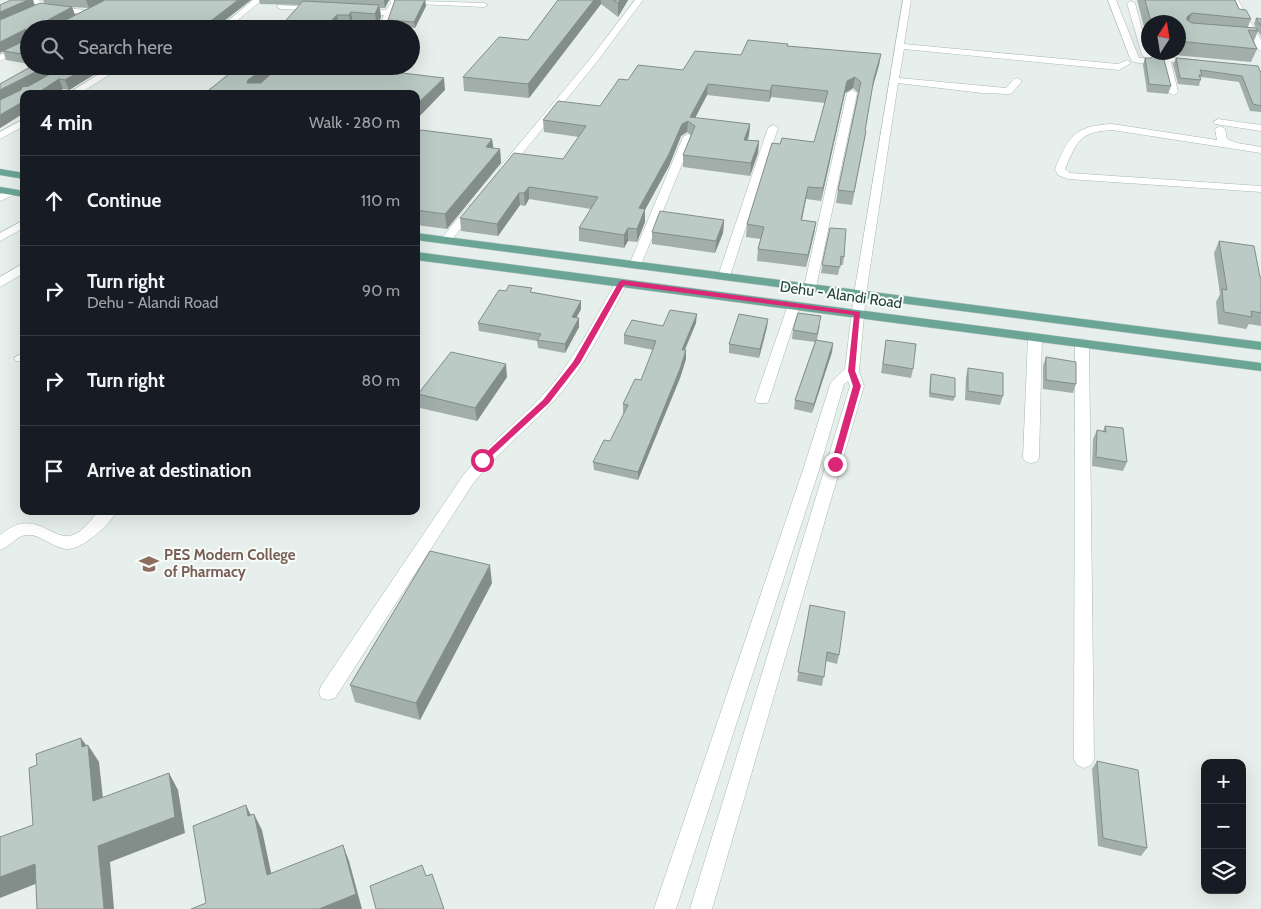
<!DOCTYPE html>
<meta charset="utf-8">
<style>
:root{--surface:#171b24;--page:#20242c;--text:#f1f3f6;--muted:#9ea1a6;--line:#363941}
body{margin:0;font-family:Cabin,sans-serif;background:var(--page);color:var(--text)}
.controls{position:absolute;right:15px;bottom:15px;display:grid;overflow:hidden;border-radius:10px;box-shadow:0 5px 20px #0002}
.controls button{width:45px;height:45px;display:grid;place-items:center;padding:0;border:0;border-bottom:1px solid var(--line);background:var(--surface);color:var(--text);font:25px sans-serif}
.compass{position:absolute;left:1141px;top:15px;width:45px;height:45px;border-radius:50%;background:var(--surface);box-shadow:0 5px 20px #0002;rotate:12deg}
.stop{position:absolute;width:15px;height:15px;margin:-11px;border:4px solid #db2777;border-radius:50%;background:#fff}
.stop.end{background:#db2777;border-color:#fff;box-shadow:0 1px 5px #0008}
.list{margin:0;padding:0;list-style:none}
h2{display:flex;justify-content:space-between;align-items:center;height:65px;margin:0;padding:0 20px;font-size:21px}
h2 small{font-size:16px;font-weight:400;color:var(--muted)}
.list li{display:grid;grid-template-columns:32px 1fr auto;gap:15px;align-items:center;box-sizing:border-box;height:90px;padding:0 20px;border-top:1px solid var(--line)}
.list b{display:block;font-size:19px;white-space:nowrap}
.list p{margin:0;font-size:16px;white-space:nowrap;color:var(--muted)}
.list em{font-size:16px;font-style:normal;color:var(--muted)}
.icon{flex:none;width:28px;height:28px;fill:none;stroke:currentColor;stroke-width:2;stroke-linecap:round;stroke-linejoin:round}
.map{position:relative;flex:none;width:1261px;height:909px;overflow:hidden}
.search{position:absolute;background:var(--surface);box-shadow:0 5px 20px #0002;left:20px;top:20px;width:400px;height:55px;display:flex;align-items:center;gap:12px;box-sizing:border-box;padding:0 18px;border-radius:28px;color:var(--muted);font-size:19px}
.panel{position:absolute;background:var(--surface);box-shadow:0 5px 20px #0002;left:20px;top:90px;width:400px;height:425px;border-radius:10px}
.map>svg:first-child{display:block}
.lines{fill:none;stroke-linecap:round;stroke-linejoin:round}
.minor-casing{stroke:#a8b8b2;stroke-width:1}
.major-casing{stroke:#c2cac8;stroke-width:1}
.minor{fill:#fff;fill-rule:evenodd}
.major{fill:#6aa596;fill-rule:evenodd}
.wall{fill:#a1aea9;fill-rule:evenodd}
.shaded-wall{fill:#838d89}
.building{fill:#bbcac4;stroke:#838d89;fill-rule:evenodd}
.route{fill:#db2777}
.labels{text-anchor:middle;stroke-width:4;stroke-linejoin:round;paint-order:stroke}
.street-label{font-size:15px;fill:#24423a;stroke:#f7fbf9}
.education-label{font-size:15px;font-weight:bold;fill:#785e54;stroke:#f7fbf9;text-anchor:start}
</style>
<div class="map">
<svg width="1261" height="909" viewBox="0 0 1261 909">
<rect width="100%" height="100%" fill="#e6efeb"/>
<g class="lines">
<defs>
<g id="minor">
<path d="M28,0H38L50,5L90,11L94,13L90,15L44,9Z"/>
<path d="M253,0H262L227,29H218Z"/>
<path d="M390,0L484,3L488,5L484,7L395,3L386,29H378L384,15L360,13L356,11L360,9L386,10L391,3Z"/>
<path d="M635,0H643L596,63L508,171H500L499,169L500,167L590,59Z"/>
<path d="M903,0H911L904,44L1118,64L1127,60L1131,63L1119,70L904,49L899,78L1006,88L1014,79L1017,78L1022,81L1012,93L1009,94L982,93L898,83L866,294L859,371L864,386L712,909H690L850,386L848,381L844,384L819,470L676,909H654L803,470L831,382L845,369L854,294Z"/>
<path d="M1108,0H1116L1139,58H1146L1142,55L1127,3L1131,1L1135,3L1148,52L1154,56L1198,60L1199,62L1195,65L1171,62L1178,92L1176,94L1173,95L1168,92L1162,62L1151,60L1147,64L1133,62L1130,58Z"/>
<path d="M1230,0H1238L1261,40V51L1257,48Z"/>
<path d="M278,5L317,7L321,9L317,11L281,9L277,7Z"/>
<path d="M29,40V47L0,61V55Z"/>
<path d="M112,66H123L79,94H67Z"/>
<path d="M852,90L857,93L816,287L810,291L804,287L847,93Z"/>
<path d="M24,119V126L0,139V132Z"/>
<path d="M1218,119L1261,125V131L1215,124L1213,122Z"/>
<path d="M1112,124L1217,140L1215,129L1220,126L1225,129L1227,139L1237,143L1261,147V153L1112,130C1079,132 1077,141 1065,169L1070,173L1261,186V192L1068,179L1058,175L1055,169C1069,136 1074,126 1112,124Z"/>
<path d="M773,125L778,128L730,276L728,279H720L718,276L768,128Z"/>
<path d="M688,134L693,137L641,265L639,268H631L629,265L683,137Z"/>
<path d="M12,189L17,192L16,194L0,201V194Z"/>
<path d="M472,205L478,208L476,210L449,243H441L439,241L441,239L468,206Z"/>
<path d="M24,220V228L0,241V233Z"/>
<path d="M24,263V273L0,287V277Z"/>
<path d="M622,278L628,282C605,324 584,370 550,405C524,432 495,455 472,485L335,698L328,700L321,698L319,692L321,686L462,477C485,447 514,425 540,398C572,365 593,322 616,282Z"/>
<path d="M794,301L800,305L769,400L767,403H757L755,400L788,305Z"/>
<path d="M1035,333L1042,337L1039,458L1036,462L1031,463L1026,462L1023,458L1028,337Z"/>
<path d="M1082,339L1089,343L1094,759L1091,765L1084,768L1077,765L1074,759L1075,343Z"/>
<path d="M24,352V361H16L14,358Z"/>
<path d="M99,511H117C109,525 83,550 66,549C53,548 39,533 26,535C16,536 10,547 0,550V535C35,505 52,543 73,535C83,532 92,518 99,511Z"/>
</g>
<g id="major">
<path d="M0,169L24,173V179L0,175Z"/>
<path d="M0,187L24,191V197L0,193Z"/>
<path d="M416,233L1261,342V350L416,240Z"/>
<path d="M416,252L1261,363V371L416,260Z"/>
</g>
</defs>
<use href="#minor" class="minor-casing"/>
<use href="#major" class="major-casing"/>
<use href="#minor" class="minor"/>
<use href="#major" class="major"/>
</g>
<g class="wall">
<path d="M11,0H33L35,6L45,4L43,0H251L29,29V64L6,60L3,51ZM71,7L89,8L75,15L72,7Z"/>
<path d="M259,0H389L385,8H380L381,17L377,26L353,24L351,27H339L337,29H257L280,27L300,5L260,4Z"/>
<path d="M425,0L426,6L415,28L389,26L388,20Z"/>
<path d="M558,0H628L618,17L601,4L529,98L464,91L463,77L528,40Z"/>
<path d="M1137,0H1235L1239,9L1251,19L1248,27L1256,28L1254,24L1256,18L1261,19V36L1258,31L1254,41L1257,49L1251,62L1152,53L1178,52V22H1148V42Z"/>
<path d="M788,44L787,46L881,54L879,65L872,89L865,131H866L864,143L852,205L836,203L838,190L858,93L853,88L845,93L821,201L806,199L802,220L816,222L814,234L806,267L757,261L758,249L761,239L746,237L747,224L780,144L814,142L825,103L771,97L769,102L707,95L695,118L750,124L749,135L748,140L759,141L758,153L750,176L683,167V155L691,135L687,132L681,136L669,166L645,209V222L637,242L628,241L624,248L579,241V228L591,209L529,199L525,206L520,205L498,236L461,231L460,218L563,159L579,137L544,132L543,120L600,106L628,80L683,70Z"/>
<path d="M1145,58L1171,86L1168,94L1147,92L1143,65Z"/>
<path d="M1176,58L1261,73V112L1250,111L1239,82L1201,77L1199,86L1178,84L1173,64Z"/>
<path d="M32,66H108L69,90L63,89L55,94H24V113L0,128V84Z"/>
<path d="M239,66H317L445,90L204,94Z"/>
<path d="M416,135L492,139L493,148L500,149L501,163L447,229L416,225Z"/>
<path d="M724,220L723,233L715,253L652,244V232Z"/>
<path d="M830,228L844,257L843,265H840L838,275L821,273Z"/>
<path d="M1219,241L1260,277H1261V326L1249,324L1246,329L1218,324L1216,302L1220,294L1214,253Z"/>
<path d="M506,291L532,292L581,301V309L576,318L579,327L565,353L538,348L537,341L479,331L478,323Z"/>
<path d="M696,323L685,350H686V359L680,378L638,480L594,470L593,462L610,441L624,413H623V404L641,380L653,350L624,344V335L663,326Z"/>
<path d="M820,325L817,340L833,343L832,352L812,413L794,409L795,400L815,342L792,339L793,330Z"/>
<path d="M767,327L759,358L729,353V344Z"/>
<path d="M886,340L913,369L911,378L881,373Z"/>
<path d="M1046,357L1076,384L1073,393L1043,389V366Z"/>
<path d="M968,368L1003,396L1000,405L965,400L966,377Z"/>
<path d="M931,374L955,397L953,401L929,397L930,379Z"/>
<path d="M507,377L477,421L420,408L418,394Z"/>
<path d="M1105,426L1127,462L1123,471L1092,466L1093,439L1097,430L1103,431Z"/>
<path d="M492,583L420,720L355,702L350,685Z"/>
<path d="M810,605L839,655L837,664L826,661L822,686L797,681Z"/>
<path d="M1097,761L1147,848L1141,856L1098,846L1092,769Z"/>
</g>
<g class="shaded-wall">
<path d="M28,0H33L35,7L0,22V12Z"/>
<path d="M86,0H106L89,8Z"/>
<path d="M238,0H251L214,29H200Z"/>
<path d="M384,0H389L385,8Z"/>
<path d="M425,0L426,6L415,28L414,22Z"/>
<path d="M594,0H601V4L529,98L528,84Z"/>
<path d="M620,0H628L618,17V3Z"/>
<path d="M379,5L381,17L377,26L375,14Z"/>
<path d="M72,7L75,15L51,29L48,20Z"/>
<path d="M351,12L353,24L351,27L349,15Z"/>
<path d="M1192,13L1187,26V17Z"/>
<path d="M337,15L339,27L337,29H323Z"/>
<path d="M26,29L29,38L0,53V42Z"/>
<path d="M881,54L879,65L872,89L874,78Z"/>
<path d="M47,66H58L60,70L0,102V90Z"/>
<path d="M89,66H108L69,90L65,80Z"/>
<path d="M266,67L269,79L251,93L247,83L248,80Z"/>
<path d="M855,77L853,88L845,93L821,201L823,188L847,81Z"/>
<path d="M444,78L445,90L416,120V105Z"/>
<path d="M59,79L63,89L55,94H36Z"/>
<path d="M708,84L707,95L692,124L690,117Z"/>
<path d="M772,85L771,97L769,102L770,91Z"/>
<path d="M24,101V113L0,128V115Z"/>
<path d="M688,121L687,132L681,136L669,166L639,221V208L682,124Z"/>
<path d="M750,124L749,135L743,151L744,140Z"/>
<path d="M492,139L494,153L486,147Z"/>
<path d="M759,141L758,153L750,176L751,163Z"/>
<path d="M500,149L501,163L447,229L445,214Z"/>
<path d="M529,187V199L525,206L524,193Z"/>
<path d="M808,187L806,199L799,233L801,220Z"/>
<path d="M519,193L520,205L498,236L497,224Z"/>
<path d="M645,209V222L637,242V229Z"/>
<path d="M724,220L723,233L715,253L716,241Z"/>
<path d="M816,222L814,234L806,267L808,255Z"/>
<path d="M628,228V241L624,248V235Z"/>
<path d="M581,301V309L572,326V317Z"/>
<path d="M697,314L696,323L681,358L682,350Z"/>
<path d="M579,318V327L565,353V344Z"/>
<path d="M768,319L767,327L759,358L760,349Z"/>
<path d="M833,343L832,352L812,413L814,404Z"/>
<path d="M686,350V359L680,378L638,480V472Z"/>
<path d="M506,364L507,377L477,421L475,408Z"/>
<path d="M490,565L492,583L420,720L416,703Z"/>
<path d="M81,738L89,749L88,745L99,762L105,817L93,801L82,747Z"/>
<path d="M169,773L178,790L185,833L110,862L114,909H104L98,846Z"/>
<path d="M246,805L254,822L248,816Z"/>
<path d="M254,814L262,830L275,891L267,875Z"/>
<path d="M343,845L349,861L362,909H319Z"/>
<path d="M35,864L48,879L0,898V877Z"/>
</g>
<g class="building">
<path d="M11,0H28L0,12V5Z"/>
<path d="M105,0H238L200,29H29V55L3,51L26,40V29L0,42V20L40,3L72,7L48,20L50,22H62Z"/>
<path d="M395,0H425L414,22L388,20Z"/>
<path d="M558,0H594L528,84L463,77L499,37L528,40Z"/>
<path d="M613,0H620L618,3Z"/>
<path d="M1145,0H1235L1239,9L1246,10L1251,19L1192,13L1187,17V20L1192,23L1256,28L1258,31L1248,30L1257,49L1178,41V22H1151Z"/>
<path d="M303,1L379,5L375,14L351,12L349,15H337L323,29H257L260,26L280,27Z"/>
<path d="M1256,18L1261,19V26Z"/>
<path d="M748,40L788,44L787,46L881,54L874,78L865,131H866L854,192L838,190L861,82L855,77L847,81L823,188L808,187L801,220L816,222L808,255L758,249L764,227L747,224L772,143L780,144L782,138L814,142L828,91L772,85L770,91L708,84L690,117L750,124L744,140L759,141L751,163L683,155L695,126L688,121L682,124L669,154L639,208L645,209L637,229L628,228L624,235L579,228L598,197L529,187L524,193H519L497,224L460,218L514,153L563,159L586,126L543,120L558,101L600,106L619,79L628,80L638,65L683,70L695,51L741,55Z"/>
<path d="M1154,55L1163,56L1171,86L1149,84L1145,58H1151Z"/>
<path d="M1176,58L1258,66L1261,73V106L1253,104L1242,76L1200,70L1202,75H1199L1201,80L1180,78Z"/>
<path d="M32,66H47L0,90V84Z"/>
<path d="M62,66H89L65,80L59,79L36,94H24V101L0,115V100L21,90L22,87L29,86L59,69Z"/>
<path d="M239,66H317L382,73L386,71L444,78L416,105V94H204ZM266,67L273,72L261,83H247L248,80Z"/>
<path d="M421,130L492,139L486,147L500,149L445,214L416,210V198L418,196L416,195V135Z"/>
<path d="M660,211L724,220L716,241L652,232Z"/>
<path d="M830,228L846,229L844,257L841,256L840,267L822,265Z"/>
<path d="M1219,241L1254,246L1260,277H1261V313L1251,311L1252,317L1224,312L1222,289L1227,290Z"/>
<path d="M509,285L532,288L530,292L581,301L572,317L579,318L565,344L537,340L541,334L478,323L499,290L506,291Z"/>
<path d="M670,310L697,314L682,350H686L680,369L638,472L593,462L604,440L610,441L628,405L623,404L635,379L641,380L656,341L624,335L632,320L663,326Z"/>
<path d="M798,313L821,316L817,334L793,330Z"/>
<path d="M739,314L768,319L760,349L729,344Z"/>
<path d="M816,340L833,343L814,404L795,400Z"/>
<path d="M886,340L916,344L913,369L883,364Z"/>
<path d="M451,352L506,364L475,408L418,394Z"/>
<path d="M1046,357L1076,362V384L1046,380Z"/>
<path d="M968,368L1003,373V396L968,391Z"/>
<path d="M931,374L955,378V397L930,393Z"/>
<path d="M1105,426L1123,428L1127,462L1096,457L1097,430L1106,432Z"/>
<path d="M430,551L490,565L416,703L350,685Z"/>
<path d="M810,605L845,612L839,655L827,652L824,677L798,672Z"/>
<path d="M81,738L82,747L88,745L93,801L169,773L175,817L98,846L104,909H37L35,864L0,877V837L33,825L29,768L37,765L36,754Z"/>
<path d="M1097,761L1138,770L1147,848L1103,838Z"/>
<path d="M246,805L248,816L254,814L267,875L343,845L356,894L319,909H191L206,903L193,826Z"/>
<path d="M422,865L426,876L432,874L444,909H376L370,886Z"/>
</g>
<path class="route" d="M622,280L860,312L855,371L861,386L838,466L835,467L831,464L853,386L848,371L854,315L624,285L580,363L549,403L485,462H480V458L543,400L573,362L619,282Z"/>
<defs>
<symbol id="university-bare" viewBox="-9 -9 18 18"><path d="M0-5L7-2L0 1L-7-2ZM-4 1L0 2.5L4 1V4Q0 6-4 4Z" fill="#8d6e63" stroke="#f7fbf9" stroke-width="2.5" paint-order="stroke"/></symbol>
</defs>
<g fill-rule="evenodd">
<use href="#university-bare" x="135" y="550" width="28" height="28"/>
</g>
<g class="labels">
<g class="street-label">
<text transform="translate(841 295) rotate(8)" y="5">Dehu - Alandi Road</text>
</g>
<g class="education-label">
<text x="164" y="560">PES Modern College<tspan x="164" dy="17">of Pharmacy</tspan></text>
</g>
</g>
</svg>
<div class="controls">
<button>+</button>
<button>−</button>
<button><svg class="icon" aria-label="layers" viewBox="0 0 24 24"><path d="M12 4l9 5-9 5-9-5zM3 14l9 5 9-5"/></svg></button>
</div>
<svg class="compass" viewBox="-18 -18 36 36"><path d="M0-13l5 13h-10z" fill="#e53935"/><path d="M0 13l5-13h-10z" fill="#9ea1a6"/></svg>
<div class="stop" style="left:482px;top:460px"></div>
<div class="stop end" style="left:835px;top:464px"></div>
<div class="search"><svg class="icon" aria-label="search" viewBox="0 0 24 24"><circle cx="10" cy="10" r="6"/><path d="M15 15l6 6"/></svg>Search here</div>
<section class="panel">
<h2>4 min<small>Walk · 280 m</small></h2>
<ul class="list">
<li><svg class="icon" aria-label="ahead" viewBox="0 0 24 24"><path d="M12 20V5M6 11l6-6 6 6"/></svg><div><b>Continue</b></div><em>110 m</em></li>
<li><svg class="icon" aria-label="right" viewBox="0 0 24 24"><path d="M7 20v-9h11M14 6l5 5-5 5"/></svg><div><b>Turn right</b><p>Dehu - Alandi Road</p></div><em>90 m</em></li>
<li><svg class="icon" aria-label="right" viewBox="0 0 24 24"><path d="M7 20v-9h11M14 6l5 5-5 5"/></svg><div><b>Turn right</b></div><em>80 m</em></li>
<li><svg class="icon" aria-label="arrive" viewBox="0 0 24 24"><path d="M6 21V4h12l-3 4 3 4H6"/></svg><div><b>Arrive at destination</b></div></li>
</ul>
</section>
</div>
